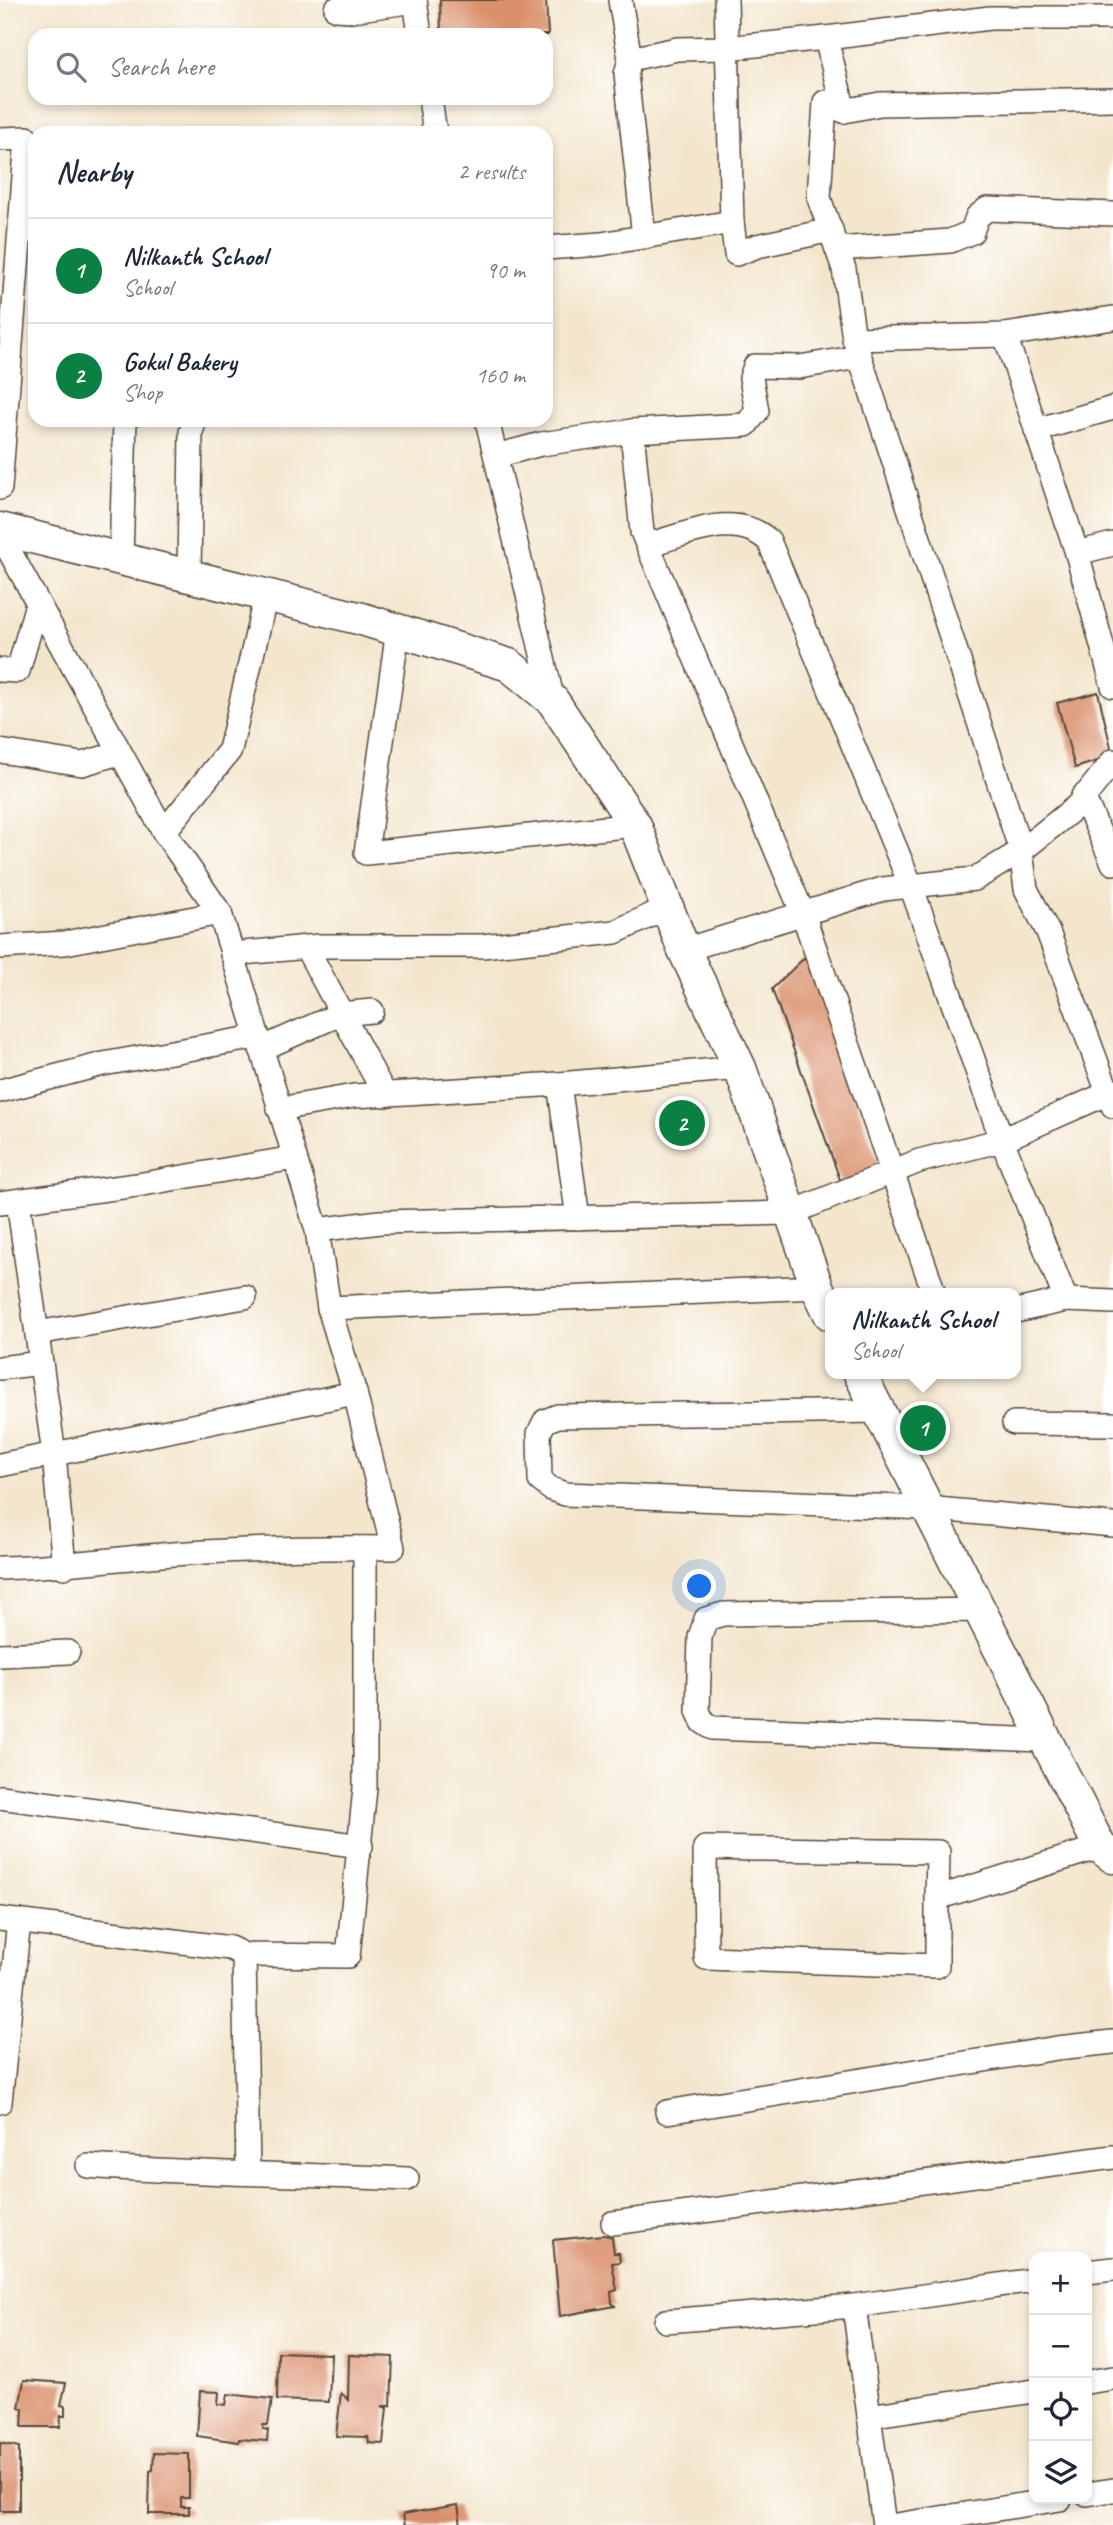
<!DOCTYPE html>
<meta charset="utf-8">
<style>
:root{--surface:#fff;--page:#f2f2f3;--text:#1f2937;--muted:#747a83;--line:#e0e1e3;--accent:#0b8043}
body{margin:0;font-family:Caveat,sans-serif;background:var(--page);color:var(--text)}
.controls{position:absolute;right:21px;bottom:21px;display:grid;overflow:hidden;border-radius:14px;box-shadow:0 4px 10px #0003}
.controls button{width:63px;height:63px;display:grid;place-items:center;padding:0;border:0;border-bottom:2px solid var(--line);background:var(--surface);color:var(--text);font:35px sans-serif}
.you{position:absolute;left:700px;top:1587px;width:24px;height:24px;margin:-18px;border:5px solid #fff;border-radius:50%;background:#1a73e8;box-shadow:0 0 0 10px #1a73e833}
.badge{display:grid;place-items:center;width:46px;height:46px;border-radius:50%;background:var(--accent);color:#fff;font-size:23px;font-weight:700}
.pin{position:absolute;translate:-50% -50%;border:4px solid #fff;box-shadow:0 2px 7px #0006}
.popup{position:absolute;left:825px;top:1288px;width:196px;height:91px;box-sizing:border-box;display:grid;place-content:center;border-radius:14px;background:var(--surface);filter:drop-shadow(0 2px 5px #0005);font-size:23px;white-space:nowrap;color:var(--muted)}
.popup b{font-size:26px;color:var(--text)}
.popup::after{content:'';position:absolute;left:50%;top:100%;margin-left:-14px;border:14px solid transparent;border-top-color:var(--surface)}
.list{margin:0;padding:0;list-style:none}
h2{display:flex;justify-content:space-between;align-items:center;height:91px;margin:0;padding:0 28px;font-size:30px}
h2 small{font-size:23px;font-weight:400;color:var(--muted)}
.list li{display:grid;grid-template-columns:46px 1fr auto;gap:21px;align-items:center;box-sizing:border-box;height:105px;padding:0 28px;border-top:2px solid var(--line)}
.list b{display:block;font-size:26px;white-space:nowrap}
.list p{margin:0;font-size:23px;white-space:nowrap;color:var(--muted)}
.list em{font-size:23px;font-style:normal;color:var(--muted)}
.icon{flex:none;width:38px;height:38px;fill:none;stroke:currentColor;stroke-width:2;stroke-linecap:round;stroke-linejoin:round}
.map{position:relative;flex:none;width:1113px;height:2525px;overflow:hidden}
.search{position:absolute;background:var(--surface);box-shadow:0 4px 10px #0003;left:28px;top:28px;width:525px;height:77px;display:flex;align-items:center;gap:18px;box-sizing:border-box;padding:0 24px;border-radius:21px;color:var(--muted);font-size:26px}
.panel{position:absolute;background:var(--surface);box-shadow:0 4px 10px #0003;left:28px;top:126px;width:525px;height:301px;border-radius:21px}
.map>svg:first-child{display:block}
.building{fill:#da906c}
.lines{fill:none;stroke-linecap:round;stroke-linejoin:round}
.minor-casing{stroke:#574638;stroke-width:26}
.secondary-casing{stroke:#574638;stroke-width:35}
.minor{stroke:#fff;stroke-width:23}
.secondary{stroke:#fff;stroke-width:32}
</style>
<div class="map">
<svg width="1113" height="2525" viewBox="0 0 1113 2525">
<rect width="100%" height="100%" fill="#fff"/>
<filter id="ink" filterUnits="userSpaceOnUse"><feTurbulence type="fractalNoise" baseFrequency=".0143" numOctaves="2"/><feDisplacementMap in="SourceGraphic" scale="14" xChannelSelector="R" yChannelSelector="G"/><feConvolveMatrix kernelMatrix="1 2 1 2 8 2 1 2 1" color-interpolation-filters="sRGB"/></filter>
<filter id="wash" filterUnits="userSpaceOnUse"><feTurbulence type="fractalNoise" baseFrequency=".00686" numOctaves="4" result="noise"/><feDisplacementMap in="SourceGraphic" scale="28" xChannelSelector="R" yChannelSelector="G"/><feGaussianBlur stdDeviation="1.57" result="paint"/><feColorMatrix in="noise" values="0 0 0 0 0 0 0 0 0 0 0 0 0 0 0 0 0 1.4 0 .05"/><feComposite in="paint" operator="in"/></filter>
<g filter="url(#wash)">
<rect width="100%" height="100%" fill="#f3e6cd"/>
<g id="blocks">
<g class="building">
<path d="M440,0H546L548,35H441Z"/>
<path d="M1098,692L1113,756L1075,768L1057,703Z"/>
<path d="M805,957L882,1174L843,1188L772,989Z"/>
<path d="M604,2235L612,2237L614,2253H619L620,2262L612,2263L617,2290L611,2292L612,2303L615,2306L560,2316L553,2240Z"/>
<path d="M278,2352L331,2354L329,2402L277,2400Z"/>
<path d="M349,2355L393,2357L391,2406H382L387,2408L383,2444L369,2443L368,2437L336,2436L341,2393L348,2399Z"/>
<path d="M24,2380L66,2383L61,2405L65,2406V2416H61L60,2427H22L23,2409L19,2408Z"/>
<path d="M200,2391L219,2392L218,2404L226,2405L228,2394L272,2399L268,2425H263V2429L268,2430L267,2441L239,2439V2442L197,2436Z"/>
<path d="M0,2443L19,2447V2511H0Z"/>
<path d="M154,2453L189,2454V2498H181V2507H189V2514H149L150,2471L153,2470Z"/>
<path d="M458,2505L461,2525H405L403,2514Z"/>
</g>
</g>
</g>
<g filter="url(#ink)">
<use href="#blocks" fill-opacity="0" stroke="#574638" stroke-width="2"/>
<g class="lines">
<defs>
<g id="minor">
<path d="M415,0L420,35"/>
<path d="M620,0L630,59L626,74L644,237"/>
<path d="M726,0L732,222"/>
<path d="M336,9L352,10L415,1"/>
<path d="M826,38L844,111"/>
<path d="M630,59L677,49L726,48L826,38L990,18H1113"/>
<path d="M430,98L435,133"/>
<path d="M0,139L27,138L0,488"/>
<path d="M546,248L601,244L732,222L736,254L757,246L831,230"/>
<path d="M837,249L950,241L972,232L977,217L987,209L1113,214"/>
<path d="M1113,318L1005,335L854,339L1021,851L1026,889L1048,932L1113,1106"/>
<path d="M1005,335L1077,553L1113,686"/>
<path d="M854,339L844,269L819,198L825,102L844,111L880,104L1113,99"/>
<path d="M487,420L553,701"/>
<path d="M1036,430L1113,408"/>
<path d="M632,431L642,532L803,914L934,1293"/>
<path d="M496,456L541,444L632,431L746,425L757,411L751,378L755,366L799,367L859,357"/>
<path d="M0,534L164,832L220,913L317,1230L329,1308L355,1393L393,1548C311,1547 230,1549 149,1556C98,1561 51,1567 0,1568"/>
<path d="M650,544C689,534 736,510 769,541L911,886L1002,1140L1066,1300"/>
<path d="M1077,553L1113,544"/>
<path d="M121,560L125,420"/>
<path d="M189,576L191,432L195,420"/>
<path d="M398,630L366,853L635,825"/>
<path d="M0,670L18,671L37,604"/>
<path d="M0,751L82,764L119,753"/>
<path d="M1083,796L1113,863"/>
<path d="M164,832L230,750L266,595"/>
<path d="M0,947L65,943L220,913"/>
<path d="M306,947L385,1095"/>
<path d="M684,950L883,889L975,879L1021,851L1077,806L1113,761"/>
<path d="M232,954L319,946H482L615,932L667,908"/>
<path d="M261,1049L340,1014L372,1011"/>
<path d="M559,1084L578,1218"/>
<path d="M0,1091L103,1064L257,1037"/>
<path d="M279,1109L354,1096L559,1084L740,1068"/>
<path d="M18,1201L54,1454L64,1567"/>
<path d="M0,1203L137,1185L294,1158"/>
<path d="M317,1230L380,1222L791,1213L919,1161L1002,1140L1113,1091"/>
<path d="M329,1308L817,1287"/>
<path d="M1016,1311L1066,1300L1113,1302"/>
<path d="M37,1333L245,1297"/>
<path d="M0,1368L41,1363"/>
<path d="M880,1411L558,1416L545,1421L539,1433L540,1480L551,1489L565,1494L926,1508L1113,1525"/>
<path d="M1014,1423L1113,1424"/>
<path d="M0,1465L355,1393"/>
<path d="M982,1610L723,1614L706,1619L700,1637L698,1711L703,1722L712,1728L1046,1740"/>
<path d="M0,1655L68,1652"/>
<path d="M0,1797L361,1846"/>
<path d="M937,1898L938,1852L705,1848L706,1958L937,1966V1898L1100,1847"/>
<path d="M0,1919L230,1948L244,1955L348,1956L365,1788V1548"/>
<path d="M244,1955L248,2172"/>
<path d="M0,2102L19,1921"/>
<path d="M667,2112L1057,2048L1113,2042"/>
<path d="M88,2166C194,2174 300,2174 407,2179"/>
<path d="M613,2223L1113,2157"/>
<path d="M1087,2272L1113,2269"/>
<path d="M854,2306L884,2525"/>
<path d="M666,2321L854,2306L1034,2280"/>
<path d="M1087,2382L1113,2378"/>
<path d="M869,2416L1034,2391"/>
<path d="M1087,2494L1113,2490"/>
<path d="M896,2525L1060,2499"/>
</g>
<g id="secondary">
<path d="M0,529L362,619L509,665L553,701L635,825L684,950L740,1068L817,1287L830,1314"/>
<path d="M860,1374L1100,1847L1113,1857"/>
</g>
</defs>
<use href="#minor" class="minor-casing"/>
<use href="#secondary" class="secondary-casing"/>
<use href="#minor" class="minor"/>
<use href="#secondary" class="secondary"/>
</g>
</g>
</svg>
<div class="controls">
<button>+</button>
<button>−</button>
<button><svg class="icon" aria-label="locate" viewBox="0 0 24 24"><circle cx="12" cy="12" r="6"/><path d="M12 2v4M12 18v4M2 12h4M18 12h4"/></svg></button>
<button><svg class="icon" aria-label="layers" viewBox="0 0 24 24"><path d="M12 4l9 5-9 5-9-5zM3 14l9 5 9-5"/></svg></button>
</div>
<div class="you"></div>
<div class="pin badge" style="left:923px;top:1428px">1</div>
<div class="popup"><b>Nilkanth School</b>School</div>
<div class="pin badge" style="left:682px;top:1123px">2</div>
<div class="search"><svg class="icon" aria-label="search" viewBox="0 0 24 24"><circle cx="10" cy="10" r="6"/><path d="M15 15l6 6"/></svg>Search here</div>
<section class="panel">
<h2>Nearby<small>2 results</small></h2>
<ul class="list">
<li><span class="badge">1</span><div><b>Nilkanth School</b><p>School</p></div><em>90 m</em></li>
<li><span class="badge">2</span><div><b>Gokul Bakery</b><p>Shop</p></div><em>160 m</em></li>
</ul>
</section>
</div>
